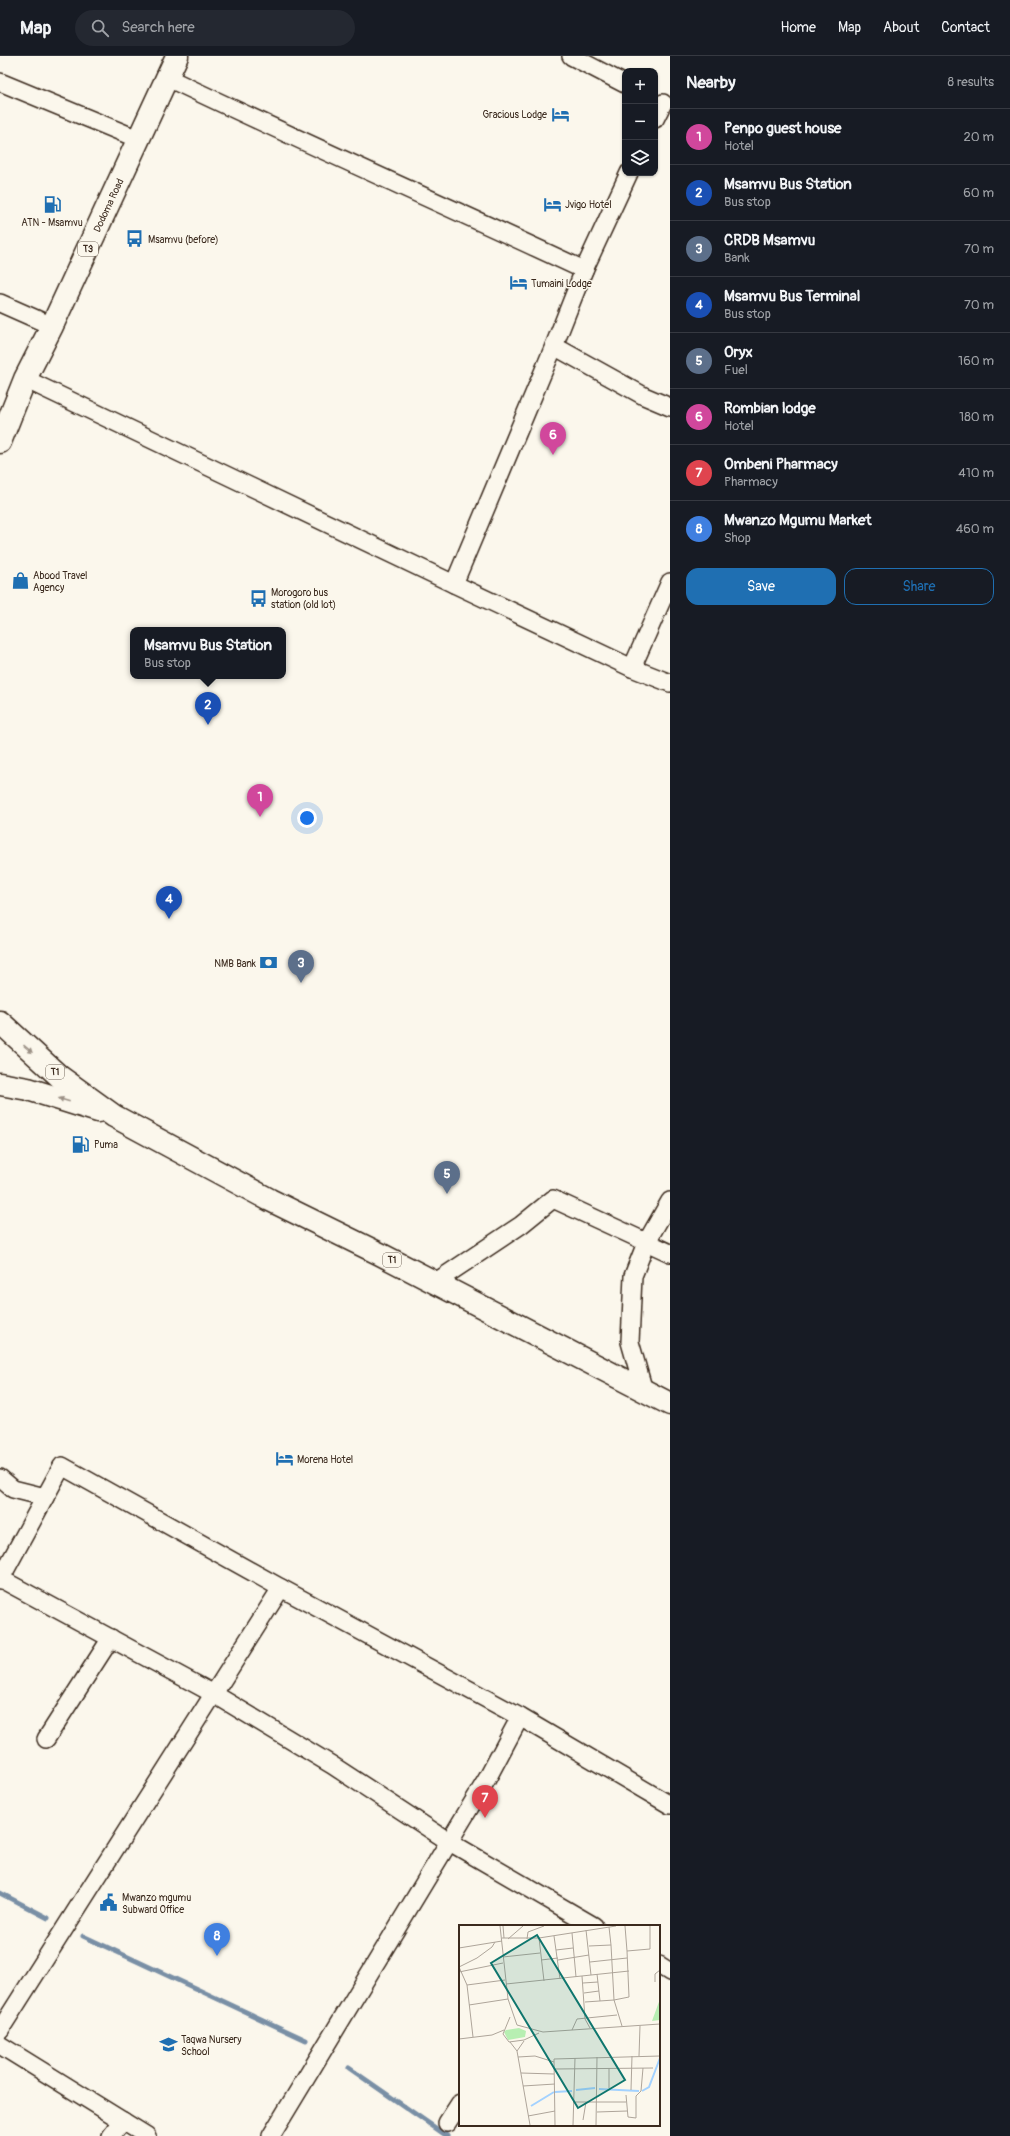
<!DOCTYPE html>
<meta charset="utf-8">
<style>
:root{--surface:#171b24;--page:#242831;--text:#f1f3f6;--muted:#9ea1a6;--line:#363941;--accent:#1f6fb2}
body{margin:0;font-family:Pangolin,sans-serif;background:var(--page);color:var(--text)}
.controls{position:absolute;right:12px;top:12px;display:grid;overflow:hidden;border-radius:8px;box-shadow:0 1px 3px #0004}
.controls button{width:36px;height:36px;display:grid;place-items:center;padding:0;border:0;border-bottom:1px solid var(--line);background:var(--surface);color:var(--text);font:20px sans-serif}
.you{position:absolute;left:307px;top:762px;width:14px;height:14px;margin:-10px;border:3px solid #fff;border-radius:50%;background:#1a73e8;box-shadow:0 0 0 6px #1a73e833}
.badge{display:grid;place-items:center;width:26px;height:26px;border-radius:50%;background:var(--accent);color:#fff;font-size:13px;font-weight:700}
.pin{position:absolute;translate:-50% -33px;filter:drop-shadow(0 1px 2px #0008)}
.pin::after{content:'';position:absolute;top:21px;width:14px;height:12px;background:inherit;clip-path:polygon(0 0,100% 0,50% 100%)}
.popup{position:absolute;left:130px;top:571px;width:156px;height:52px;box-sizing:border-box;display:grid;place-content:center;border-radius:8px;background:var(--surface);filter:drop-shadow(0 1px 3px #0005);font-size:13px;white-space:nowrap;color:var(--muted)}
.popup b{font-size:15px;color:var(--text)}
.popup::after{content:'';position:absolute;left:50%;top:100%;margin-left:-8px;border:8px solid transparent;border-top-color:var(--surface)}
.list{margin:0;padding:0;list-style:none}
h2{display:flex;justify-content:space-between;align-items:center;height:52px;margin:0;padding:0 16px;font-size:17px}
h2 small{font-size:13px;font-weight:400;color:var(--muted)}
.list li{display:grid;grid-template-columns:26px 1fr auto;gap:12px;align-items:center;box-sizing:border-box;height:56px;padding:0 16px;border-top:1px solid var(--line)}
.list b{display:block;font-size:15px;white-space:nowrap}
.list p{margin:0;font-size:13px;white-space:nowrap;color:var(--muted)}
.list em{font-size:13px;font-style:normal;color:var(--muted)}
.actions{display:flex;gap:8px;padding:12px 16px}
.actions a{flex:1;padding:9px 0;border:1px solid var(--accent);border-radius:12px;text-align:center;font-size:14px;color:var(--accent)}
.actions .main{background:var(--accent);color:#fff}
.icon{flex:none;width:22px;height:22px;fill:none;stroke:currentColor;stroke-width:2;stroke-linecap:round;stroke-linejoin:round}
.map{position:relative;flex:none;width:670px;height:2080px;overflow:hidden}
header{display:flex;align-items:center;gap:24px;box-sizing:border-box;height:56px;padding:0 20px;background:var(--surface);border-bottom:1px solid var(--line)}
header strong{font-size:19px}
nav{display:flex;gap:22px;margin-inline-start:auto;font-size:14px}
.search{width:280px;height:36px;background:var(--page);display:flex;align-items:center;gap:10px;box-sizing:border-box;padding:0 14px;border-radius:22px;color:var(--muted);font-size:15px}
main{display:flex}
aside{flex:1;background:var(--surface)}
.map>svg:first-child{display:block}
.lines{fill:none;stroke-linecap:round;stroke-linejoin:round}
.stream{stroke:#798fa5;stroke-width:5}
.street-casing{stroke:#3b2a1e;stroke-width:20}
.highway-casing{stroke:#3b2a1e;stroke-width:25}
.street{stroke:#fbf7ec;stroke-width:17}
.highway{stroke:#fbf7ec;stroke-width:22}
.oneway{fill:#9b9085}
.labels{text-anchor:middle;stroke-width:3;stroke-linejoin:round;paint-order:stroke}
.shield{fill:#fbf7ec;stroke:#75685c;stroke-width:1}
.shield-label{font-size:9px;font-weight:bold;fill:#3b2a1e}
.poi-label{font-size:10px;fill:#3b2a1e;stroke:#fbf7ec;text-anchor:start}
.street-label{font-size:10px;fill:#3b2a1e;stroke:#fbf7ec}
.inset-river{fill:none;stroke:#a3d2ff;stroke-width:2}
.inset-road{fill:none;stroke:#aea59a;stroke-width:1}
.view{fill:#0f766e;fill-opacity:0.15;stroke:#0f766e;stroke-width:2}
.inset-edge{fill:none;stroke:#3b2a1e;stroke-width:2}
</style>
<header>
<strong>Map</strong>
<div class="search"><svg class="icon" aria-label="search" viewBox="0 0 24 24"><circle cx="10" cy="10" r="6"/><path d="M15 15l6 6"/></svg>Search here</div>
<nav><a>Home</a><a>Map</a><a>About</a><a>Contact</a></nav>
</header>
<main>
<div class="map">
<svg width="670" height="2080" viewBox="0 0 670 2080">
<rect width="100%" height="100%" fill="#fbf7ec"/>
<filter id="ink" filterUnits="userSpaceOnUse"><feTurbulence type="fractalNoise" baseFrequency=".025" numOctaves="2"/><feDisplacementMap in="SourceGraphic" scale="8" xChannelSelector="R" yChannelSelector="G"/><feConvolveMatrix kernelMatrix="1 2 1 2 8 2 1 2 1" color-interpolation-filters="sRGB"/></filter>
<g filter="url(#ink)">
<g class="lines">
<g class="stream">
<path d="M0,1837L48,1862"/>
<path d="M83,1880L306,1984"/>
<path d="M349,2012L447,2080"/>
</g>
<defs>
<g id="street">
<path d="M571,0L625,28"/>
<path d="M168,22C306,88 445,149 584,214"/>
<path d="M0,26L138,83"/>
<path d="M655,63L663,47"/>
<path d="M0,247L52,270"/>
<path d="M554,290L644,340L670,351"/>
<path d="M25,323L454,528L632,612L670,627"/>
<path d="M454,528L554,290L584,214L629,117"/>
<path d="M632,612L670,526"/>
<path d="M434,1227L521,1169L553,1143L670,1197"/>
<path d="M644,1335L630,1286L633,1220L646,1187L670,1145"/>
<path d="M0,1422L13,1433L45,1441"/>
<path d="M1,1523L214,1638L332,1709L448,1785L594,1870"/>
<path d="M0,1524L62,1410L281,1532L520,1661L670,1749"/>
<path d="M46,1683L111,1582"/>
<path d="M659,1909L670,1916"/>
<path d="M0,1974L281,1532"/>
<path d="M0,1989L147,2080"/>
<path d="M447,2067L460,2047"/>
<path d="M111,2080L123,2065"/>
<path d="M271,2080L487,1723L520,1661"/>
</g>
<g id="highway">
<path d="M0,386L25,323L52,270L177,0"/>
<path d="M0,966L60,1021L114,1060L270,1144L380,1198L670,1348"/>
<path d="M0,1028L28,1033L98,1055"/>
</g>
</defs>
<use href="#street" class="street-casing"/>
<use href="#highway" class="highway-casing"/>
<use href="#street" class="street"/>
<use href="#highway" class="highway"/>
</g>
<defs><path id="oneway-solid" d="M-6-.8H1V-3.2L6.5 0L1 3.2V.8H-6Z"/></defs>
<g class="oneway">
<use href="#oneway-solid" transform="translate(28 993) rotate(41)"/>
<use href="#oneway-solid" transform="translate(64 1044) rotate(-163)"/>
</g>
</g>
<defs>
<symbol id="hotel-bare" viewBox="-9 -9 18 18"><path d="M-6-4.5h1.5V1H6V5H4.5V3h-9V5H-6ZM-4 0a1.8 1.8 0 1 1 3.6 0ZM.5 0V-2.5h3Q6-2.5 6 0Z" fill="#1f6fb2" stroke="#fbf7ec" stroke-width="2.5" paint-order="stroke"/></symbol>
<symbol id="fuel-bare" viewBox="-9 -9 18 18"><path d="M-5.5-6h7V0h2V4h1.3V-2.5L3-4.5l.8-.8L6-3V5H2.5V1h-1V6h-7ZM-4.2-4.7v3.2H.2V-4.7Z" fill="#1f6fb2" stroke="#fbf7ec" stroke-width="2.5" paint-order="stroke"/></symbol>
<symbol id="bus-bare" viewBox="-9 -9 18 18"><path d="M-5-6H5V4H4V6H2V4H-2V6H-4V4H-5ZM-3.5-4V0h7V-4ZM-3.5 1.2v1.5H-2V1.2ZM2 1.2v1.5H3.5V1.2Z" fill="#1f6fb2" stroke="#fbf7ec" stroke-width="2.5" paint-order="stroke"/></symbol>
<symbol id="shop-bare" viewBox="-9 -9 18 18"><path d="M-5-2.5h2.3a2.7 3.5 0 0 1 5.4 0H5L5.5 6h-11ZM-1.5-2.5h3a1.5 2.3 0 0 0-3 0Z" fill="#1f6fb2" stroke="#fbf7ec" stroke-width="2.5" paint-order="stroke"/></symbol>
<symbol id="bank-bare" viewBox="-9 -9 18 18"><path d="M-6-4H6V4H-6ZM0-2.3a2.3 2.3 0 1 0 0 4.6a2.3 2.3 0 1 0 0-4.6Z" fill="#1f6fb2" stroke="#fbf7ec" stroke-width="2.5" paint-order="stroke"/></symbol>
<symbol id="civic-bare" viewBox="-9 -9 18 18"><path d="M-.6-6.5H3V-4.5H.6V-3L4-1V1h2V6H-6V1h2V-1L-.6-3ZM-1.2 2.5V6h2.4V2.5Z" fill="#1f6fb2" stroke="#fbf7ec" stroke-width="2.5" paint-order="stroke"/></symbol>
<symbol id="school-bare" viewBox="-9 -9 18 18"><path d="M0-5L7-2L0 1L-7-2ZM-4 1L0 2.5L4 1V4Q0 6-4 4Z" fill="#1f6fb2" stroke="#fbf7ec" stroke-width="2.5" paint-order="stroke"/></symbol>
</defs>
<g fill-rule="evenodd">
<use href="#hotel-bare" x="548" y="46" width="25" height="25"/>
<use href="#hotel-bare" x="540" y="136" width="25" height="25"/>
<use href="#fuel-bare" x="40" y="136" width="25" height="25"/>
<use href="#bus-bare" x="122" y="170" width="25" height="25"/>
<use href="#hotel-bare" x="506" y="214" width="25" height="25"/>
<use href="#shop-bare" x="8" y="512" width="25" height="25"/>
<use href="#bus-bare" x="246" y="530" width="25" height="25"/>
<use href="#bank-bare" x="256" y="894" width="25" height="25"/>
<use href="#fuel-bare" x="68" y="1076" width="25" height="25"/>
<use href="#hotel-bare" x="272" y="1390" width="25" height="25"/>
<use href="#civic-bare" x="96" y="1834" width="25" height="25"/>
<use href="#school-bare" x="156" y="1976" width="25" height="25"/>
</g>
<g class="labels">
<g class="shield">
<rect x="78" y="186" width="20" height="14" rx="3"/>
<rect x="46" y="1009" width="18" height="14" rx="3"/>
<rect x="383" y="1197" width="18" height="14" rx="3"/>
</g>
<g class="shield-label">
<text x="88" y="196">T3</text>
<text x="55" y="1019">T1</text>
<text x="392" y="1207">T1</text>
</g>
<g class="poi-label">
<text x="547" y="62" text-anchor="end">Gracious Lodge</text>
<text x="565" y="152">Jvigo Hotel</text>
<text x="52" y="170" text-anchor="middle">ATN - Msamvu</text>
<text x="148" y="187">Msamvu (before)</text>
<text x="531" y="231">Tumaini Lodge</text>
<text x="33" y="523">Abood Travel<tspan x="33" dy="12">Agency</tspan></text>
<text x="271" y="540">Morogoro bus<tspan x="271" dy="12">station (old lot)</tspan></text>
<text x="256" y="911" text-anchor="end">NMB Bank</text>
<text x="94" y="1092">Puma</text>
<text x="297" y="1407">Morena Hotel</text>
<text x="122" y="1845">Mwanzo mgumu<tspan x="122" dy="12">Subward Office</tspan></text>
<text x="181" y="1987">Taqwa Nursery<tspan x="181" dy="12">School</tspan></text>
</g>
<g class="street-label">
<text transform="translate(108 149) rotate(-65)" y="4">Dodoma Road</text>
</g>
</g>
<g transform="translate(459 1869)">
<rect width="201" height="201" fill="#fbf7ec"/>
<path d="M201,74V95L193,96Z" fill="#b7efb2"/>
<path d="M60,103L67,106L66,112L49,115L45,107L47,105Z" fill="#b7efb2"/>
<path class="inset-river" d="M140,164L180,166M117,165L136,163M183,166L190,162L201,133M96,167L113,166M72,181L95,167"/>
<path class="inset-road" d="M41,1L49,74L58,100L84,107L201,99M44,1L45,13M166,1L168,26M150,2L152,20M127,5L132,50M113,8L117,52M95,11L101,54M43,13H80L157,1M80,13L85,56M49,14L64,1M68,14L69,7L85,1M0,23L43,16M97,25L114,23M44,32L81,28M82,35L99,33M99,35L130,30M131,37L168,33M0,42L8,60L14,112M0,42L18,33L33,22L36,17M0,47L44,38M138,49L141,76M123,51L126,94L131,103M196,57V49L201,45M124,58L139,57M47,59L170,46M8,60L46,55M125,68L140,66M126,77L155,75L152,20L130,21M10,80L49,74M51,92L44,109L50,117L65,115L80,108M163,101L155,75L170,72L168,26L191,24V1M113,105L118,94L158,90M0,114L33,110L45,105M51,117L58,126L71,200M58,126L65,116M180,131L181,101M59,132L76,131L95,137M96,144L194,143M62,148L95,149M64,161L96,159M150,163V143M172,165L173,131M167,170L169,192L177,193V171L182,166L184,143M114,177H167M138,187L168,186M69,191L96,186M124,195L127,177M96,200L95,134L201,131M114,200L116,133M137,200L138,132"/>
<path class="view" d="M78,10L166,155L119,183L32,38Z"/>
<rect width="201" height="201" class="inset-edge"/>
</g>
</svg>
<div class="controls">
<button>+</button>
<button>−</button>
<button><svg class="icon" aria-label="layers" viewBox="0 0 24 24"><path d="M12 4l9 5-9 5-9-5zM3 14l9 5 9-5"/></svg></button>
</div>
<div class="you"></div>
<div class="pin badge" style="left:260px;top:761px;background:#d1479c">1</div>
<div class="pin badge" style="left:208px;top:669px;background:#1a4fb4">2</div>
<div class="popup"><b>Msamvu Bus Station</b>Bus stop</div>
<div class="pin badge" style="left:301px;top:927px;background:#5c6f8a">3</div>
<div class="pin badge" style="left:169px;top:863px;background:#1a4fb4">4</div>
<div class="pin badge" style="left:447px;top:1138px;background:#5c6f8a">5</div>
<div class="pin badge" style="left:553px;top:399px;background:#d1479c">6</div>
<div class="pin badge" style="left:485px;top:1762px;background:#e0444e">7</div>
<div class="pin badge" style="left:217px;top:1900px;background:#3f7fe0">8</div>
</div>
<aside>
<h2>Nearby<small>8 results</small></h2>
<ul class="list">
<li><span class="badge" style="background:#d1479c">1</span><div><b>Penpo guest house</b><p>Hotel</p></div><em>20 m</em></li>
<li><span class="badge" style="background:#1a4fb4">2</span><div><b>Msamvu Bus Station</b><p>Bus stop</p></div><em>60 m</em></li>
<li><span class="badge" style="background:#5c6f8a">3</span><div><b>CRDB Msamvu</b><p>Bank</p></div><em>70 m</em></li>
<li><span class="badge" style="background:#1a4fb4">4</span><div><b>Msamvu Bus Terminal</b><p>Bus stop</p></div><em>70 m</em></li>
<li><span class="badge" style="background:#5c6f8a">5</span><div><b>Oryx</b><p>Fuel</p></div><em>160 m</em></li>
<li><span class="badge" style="background:#d1479c">6</span><div><b>Rombian lodge</b><p>Hotel</p></div><em>180 m</em></li>
<li><span class="badge" style="background:#e0444e">7</span><div><b>Ombeni Pharmacy</b><p>Pharmacy</p></div><em>410 m</em></li>
<li><span class="badge" style="background:#3f7fe0">8</span><div><b>Mwanzo Mgumu Market</b><p>Shop</p></div><em>460 m</em></li>
</ul>
<div class="actions"><a class="main">Save</a><a>Share</a></div>
</aside>
</main>
